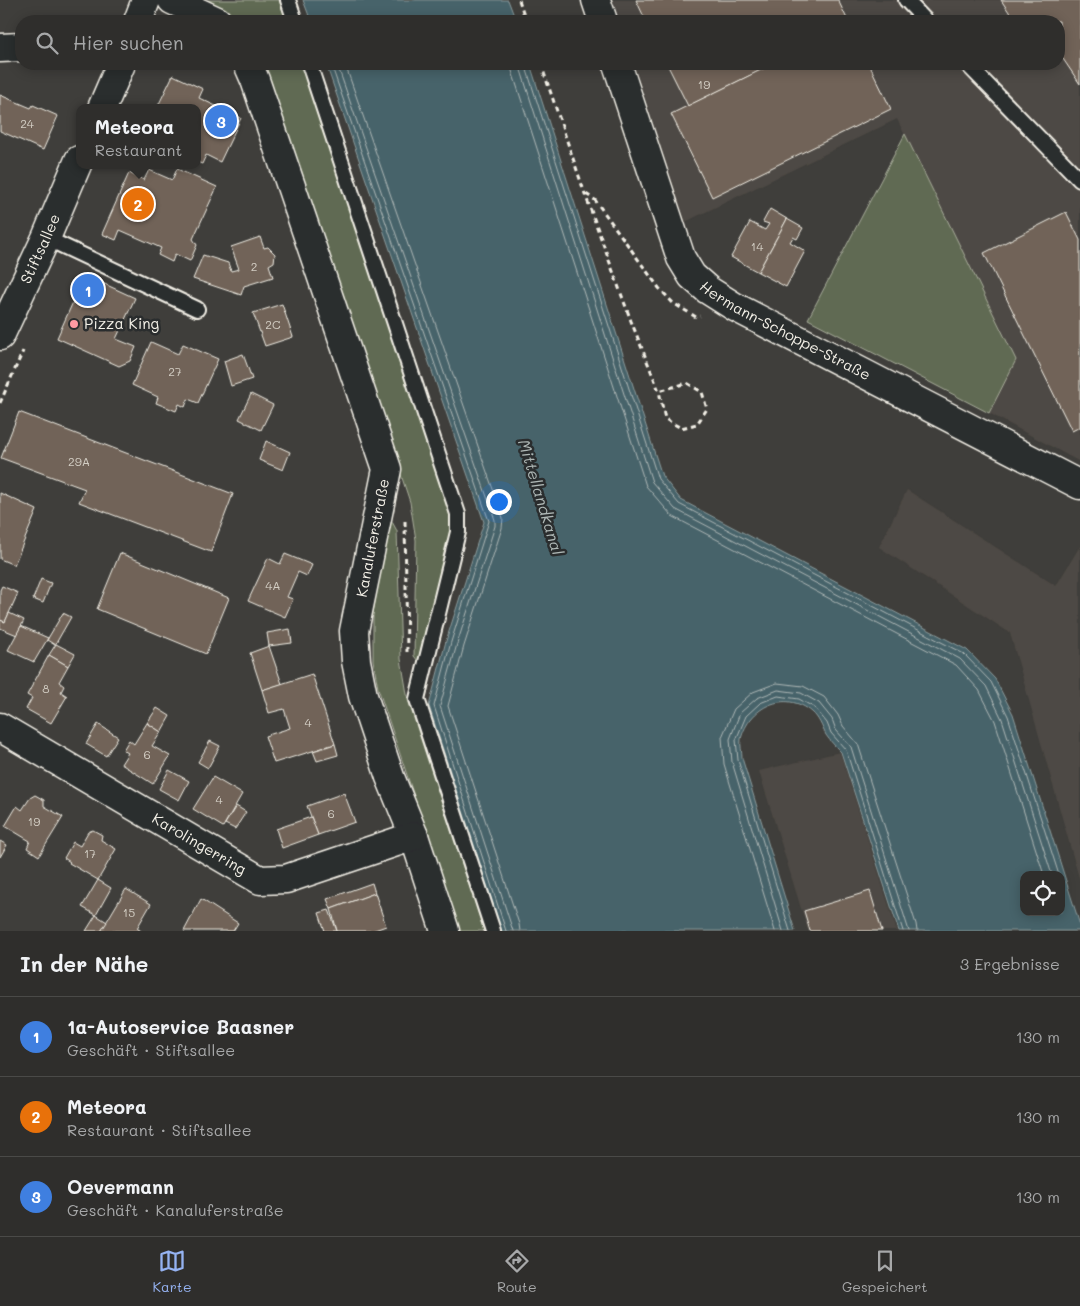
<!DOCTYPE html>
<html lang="de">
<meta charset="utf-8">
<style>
:root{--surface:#2f2e2c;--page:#3b3a38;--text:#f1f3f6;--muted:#a7a8a9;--line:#4a4a48;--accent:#95b2f1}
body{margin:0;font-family:Mali,sans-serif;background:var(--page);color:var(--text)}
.controls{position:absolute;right:15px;bottom:15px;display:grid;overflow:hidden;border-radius:10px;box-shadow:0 2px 12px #0003}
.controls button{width:45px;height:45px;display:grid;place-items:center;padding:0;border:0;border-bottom:1px solid var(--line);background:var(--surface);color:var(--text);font:25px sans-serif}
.you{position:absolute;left:498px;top:501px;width:18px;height:18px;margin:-12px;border:4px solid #fff;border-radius:50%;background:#1a73e8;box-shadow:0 0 0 8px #1a73e833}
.badge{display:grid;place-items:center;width:32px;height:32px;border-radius:50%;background:var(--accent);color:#fff;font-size:16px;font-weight:700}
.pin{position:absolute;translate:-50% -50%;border:2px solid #fff;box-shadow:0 1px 5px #0006}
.popup{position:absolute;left:76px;top:104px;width:125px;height:65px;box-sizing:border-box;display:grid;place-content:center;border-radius:10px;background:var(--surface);filter:drop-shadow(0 1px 4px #0005);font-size:16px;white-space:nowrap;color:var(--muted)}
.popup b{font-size:19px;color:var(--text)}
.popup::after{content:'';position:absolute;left:50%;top:100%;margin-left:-10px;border:10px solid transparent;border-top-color:var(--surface)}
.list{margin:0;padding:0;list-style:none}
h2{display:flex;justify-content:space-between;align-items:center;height:65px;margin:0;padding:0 20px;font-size:21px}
h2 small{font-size:16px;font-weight:400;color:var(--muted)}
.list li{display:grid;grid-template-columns:32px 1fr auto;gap:15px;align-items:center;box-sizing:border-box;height:80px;padding:0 20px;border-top:1px solid var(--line)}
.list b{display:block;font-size:19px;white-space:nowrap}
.list p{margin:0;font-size:16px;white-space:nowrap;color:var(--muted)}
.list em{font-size:16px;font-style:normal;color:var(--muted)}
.icon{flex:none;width:28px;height:28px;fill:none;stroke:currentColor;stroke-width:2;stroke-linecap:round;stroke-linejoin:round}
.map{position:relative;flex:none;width:1080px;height:931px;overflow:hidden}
.search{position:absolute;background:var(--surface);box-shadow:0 2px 12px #0003;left:15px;right:15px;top:15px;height:55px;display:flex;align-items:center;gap:12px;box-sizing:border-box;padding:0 18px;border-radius:20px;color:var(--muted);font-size:19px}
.sheet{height:305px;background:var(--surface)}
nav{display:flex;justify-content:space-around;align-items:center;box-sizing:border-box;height:70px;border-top:1px solid var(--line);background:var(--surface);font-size:14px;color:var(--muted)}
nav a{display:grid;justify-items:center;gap:2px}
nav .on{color:var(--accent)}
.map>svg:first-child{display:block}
.built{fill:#4e4944}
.green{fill:#606b52;stroke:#aaae9d}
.water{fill:#47636b;stroke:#8c9c9d;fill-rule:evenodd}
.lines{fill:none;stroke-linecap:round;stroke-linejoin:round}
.shore{stroke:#afb8b6;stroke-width:1}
.building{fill:#716458;stroke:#f4f1e8}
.service-casing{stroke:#f4f1e8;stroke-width:18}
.minor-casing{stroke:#f4f1e8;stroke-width:31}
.secondary-casing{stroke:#f4f1e8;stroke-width:31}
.path{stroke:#f4f1e8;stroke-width:3;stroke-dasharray:5 4;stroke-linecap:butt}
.service{stroke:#2a2d2e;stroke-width:14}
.minor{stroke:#2a2d2e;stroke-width:28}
.secondary{stroke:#2a2d2e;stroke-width:28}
.poi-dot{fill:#ff9aa2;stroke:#2a2d2e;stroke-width:2}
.labels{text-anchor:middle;stroke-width:5;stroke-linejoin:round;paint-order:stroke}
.number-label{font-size:12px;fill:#d3cec4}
.street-label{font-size:15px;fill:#f4f1e8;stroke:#2a2d2e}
.poi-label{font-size:15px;fill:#f4f1e8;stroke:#2a2d2e;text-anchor:start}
.water-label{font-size:16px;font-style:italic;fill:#afb8b6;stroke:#2a2d2e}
</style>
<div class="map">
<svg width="1080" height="931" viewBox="0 0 1080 931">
<rect width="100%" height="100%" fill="#3f3e3b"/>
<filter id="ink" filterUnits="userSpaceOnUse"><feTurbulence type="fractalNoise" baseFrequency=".02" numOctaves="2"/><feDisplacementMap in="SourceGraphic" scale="10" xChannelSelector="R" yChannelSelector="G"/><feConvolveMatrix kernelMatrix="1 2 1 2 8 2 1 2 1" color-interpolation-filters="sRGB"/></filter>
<g filter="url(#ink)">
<g class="built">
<path d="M613,0H1080V462L989,413L1015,360L897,119L685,222L634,64H1059V21H620Z"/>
<path d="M907,490L1056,586L1080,546V881L1010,633L879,547Z"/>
<path d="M840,752L897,931H808L759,771Z"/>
</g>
<g class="green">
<path d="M199,0H279L286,21H240L227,13Z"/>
<path d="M265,64H301L450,510L452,525L418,661L414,656L416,540L410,502Z"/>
<path d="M905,134L1016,360L989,413L808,319Z"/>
<path d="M389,516L397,531L401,659L408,700L484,931H459L378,688L373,660V613Z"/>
</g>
<g class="water">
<path d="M303,0H508L516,21H311Z"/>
<path d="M326,64H530L662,476L681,500L967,650L995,679L1013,714L1080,925V931H899L841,752C836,747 830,741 826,735C822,727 819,718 812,712C785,689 749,707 741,739C740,745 742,752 742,758L795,931H502L429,706L446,641L484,522ZM1024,875H1061V912H1024Z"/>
</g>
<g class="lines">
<g class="shore">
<path d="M331,64L489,521L451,642L434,706L506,931"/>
<path d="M337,64L495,520V526L457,644L440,706L513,931"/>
<path d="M345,64L503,518L502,528L464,646L448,706L519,924L520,931"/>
<path d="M512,64V71L646,486L672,516L956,665L979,690L995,721L1044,875"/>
<path d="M519,64L652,482L675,509L960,659L986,686L1002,719L1052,875"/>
<path d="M525,64L658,479L679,504L964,654L991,682L1008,716L1059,875"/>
<path d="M775,931L724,764L722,737L734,709L753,692L777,683L803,686L824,697L838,715L843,726L858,744L916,924L917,931"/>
<path d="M783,931L732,762L730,739L740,713L757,698L778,690L801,693L819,703L832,719L836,730L851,747L909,931"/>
<path d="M790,931L738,760L736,740L746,716L760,703L778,696L799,699L815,708L827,723L831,733L846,750L903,931"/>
</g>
</g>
<g class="building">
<path d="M636,0H838L848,21H646Z"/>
<path d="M1001,0H1080V84L1059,53V21H1038L1036,19L1033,21H1015Z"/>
<path d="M667,64H773L688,106Z"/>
<path d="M773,64H869L891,109L712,197L671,114Z"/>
<path d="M173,75L203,89L199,98L241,118L220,162L206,155L202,164L197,162V108H157Z"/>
<path d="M0,95L31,108L33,105L58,116L43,150L0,131Z"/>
<path d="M177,169L217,187L193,239L197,245L190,261L175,254L172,262L158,255L161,248L120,230L116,240L102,234L129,173L144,180L149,170L172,180Z"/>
<path d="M770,209L787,219L758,272L731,257L750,222L765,230L769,224L763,222Z"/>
<path d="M1066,212L1080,240V427L1072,431L984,253Z"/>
<path d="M787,219L803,228L797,239L793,237L790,242L805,251L786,287L758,272Z"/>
<path d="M260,237L264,248L268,247L275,254L274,262L269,265L273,277L244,286L241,295L193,279L203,255L228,263L231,271L239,269L231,247Z"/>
<path d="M85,275L135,298L116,339L136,347L130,361L119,366L57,338Z"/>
<path d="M282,304L293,337L265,346L253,313Z"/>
<path d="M151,342L178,354L183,344L218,359L198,403L188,399L185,407L179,404L176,411L156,403L158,397L132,385Z"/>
<path d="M243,354L252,379L231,386L224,361Z"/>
<path d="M251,394L273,405L261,430L239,419Z"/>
<path d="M19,412L233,494L211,552L79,502L85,489L1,458Z"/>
<path d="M266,441L290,452L283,470L259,460Z"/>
<path d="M0,493L37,510L14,565L0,559Z"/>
<path d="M120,553L229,598L206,654L97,609Z"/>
<path d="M285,554L312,565L307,576L298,572L287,597L293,599L285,617L248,601L268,558L280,564Z"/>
<path d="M41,579L51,583L43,603L33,599Z"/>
<path d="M2,586L18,593L5,622L0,620V590Z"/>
<path d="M9,613L24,620L17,635L0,628V620L5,622Z"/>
<path d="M63,613L71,617L55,645L47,640Z"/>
<path d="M21,626L48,638L34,662L8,650Z"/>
<path d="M290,629L292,643L269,646L267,633Z"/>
<path d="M56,644L75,654L68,666L49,655Z"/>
<path d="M269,646L282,684L262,690L250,653Z"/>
<path d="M49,655L68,666L59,682L64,686L61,692L67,696L51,723L26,709L32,698L27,695Z"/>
<path d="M312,674L335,744L274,763L265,736L290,728L284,709L269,713L262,690Z"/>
<path d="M157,708L170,716L161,732L147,723Z"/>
<path d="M147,723L161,732L152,746L170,756L153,784L121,764L128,753L123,750L129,740L134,744Z"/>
<path d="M98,724L118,737L106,756L86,744Z"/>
<path d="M210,741L220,746L208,768L198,762Z"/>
<path d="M335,744L338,755L317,761L313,751Z"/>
<path d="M169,770L189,781L179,800L159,789Z"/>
<path d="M213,777L242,794L223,827L193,809Z"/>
<path d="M344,793L355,822L318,835L307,806Z"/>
<path d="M35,795L44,800V806L63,817L39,856L27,848L30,841L5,826L17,806L22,810L30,798Z"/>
<path d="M236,806L246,812L235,829L225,824Z"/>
<path d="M311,817L318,835L282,848L276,829Z"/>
<path d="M93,830L102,835L101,840L116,849L98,880L69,863L70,862L64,858L73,842L80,846L88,832Z"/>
<path d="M0,841L7,845L0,857Z"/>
<path d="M98,880L111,888L96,915L82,907Z"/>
<path d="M372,883L375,893L331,909L327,899Z"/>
<path d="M126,889L151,904L137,928L141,931H101Z"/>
<path d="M870,891L882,931H810L804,911Z"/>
<path d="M375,893L386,926L372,931H337L331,909Z"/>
<path d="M201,899L238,923L233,931H184Z"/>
<path d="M329,910L337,931H325L319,913Z"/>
<path d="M96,915L107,922L101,931H86Z"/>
</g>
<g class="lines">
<defs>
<g id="service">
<path d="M288,0L295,21"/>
<path d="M906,0L926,21"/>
<path d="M309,64L458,514V532L417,699L493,931"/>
<path d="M967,64L1080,180"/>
<path d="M46,238L197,309"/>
</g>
<g id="minor">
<path d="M172,0L217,21"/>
<path d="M596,0L603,21"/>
<path d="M0,48L21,47"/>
<path d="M248,64L255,80L387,469L354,631L356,661L363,696L390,777L414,836L445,931"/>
<path id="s1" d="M617,64L681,258L692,276L708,290L735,307L1080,485"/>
<path id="s2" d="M0,727L260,880L286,879L414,836"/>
</g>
<g id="secondary">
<path d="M138,21L146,0"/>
<path d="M102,108L121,64"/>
<path id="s3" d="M0,336L46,238L79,160"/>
</g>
</defs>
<use href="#service" class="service-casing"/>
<use href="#minor" class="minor-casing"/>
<use href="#secondary" class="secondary-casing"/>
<g class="path">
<path d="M519,0L526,21"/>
<path d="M541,64L585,194L631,321L659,391L665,419L681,428L697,424L707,409L702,392L687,383L659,391"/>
<path d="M586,194L595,200L659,288L673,303L696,317L700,316"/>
<path d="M0,403L23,351"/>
<path d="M405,521L407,652"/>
</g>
<use href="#service" class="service"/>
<use href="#minor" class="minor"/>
<use href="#secondary" class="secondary"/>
</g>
</g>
<circle class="poi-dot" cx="74" cy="324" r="5"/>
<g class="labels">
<g class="number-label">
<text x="704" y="89">19</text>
<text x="27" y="128">24</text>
<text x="757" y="251">14</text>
<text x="254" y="271">2</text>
<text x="273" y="329">2C</text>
<text x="175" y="376">27</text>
<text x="79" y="466">29A</text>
<text x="273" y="590">4A</text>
<text x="46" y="693">8</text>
<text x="308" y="727">4</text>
<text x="147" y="759">6</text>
<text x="219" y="804">4</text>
<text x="331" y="818">6</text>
<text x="34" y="826">19</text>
<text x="90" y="858">17</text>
<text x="129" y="917">15</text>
</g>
<g class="street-label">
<text dy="5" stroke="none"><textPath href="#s3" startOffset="96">Stiftsallee</textPath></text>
<text dy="5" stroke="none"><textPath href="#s1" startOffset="334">Hermann-Schoppe-Straße</textPath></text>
<text transform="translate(373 538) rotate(-79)" y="5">Kanaluferstraße</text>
<text dy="5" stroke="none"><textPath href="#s2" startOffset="231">Karolingerring</textPath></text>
</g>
<g class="poi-label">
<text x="84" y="329">Pizza King</text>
</g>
<g class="water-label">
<text transform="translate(541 497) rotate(73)" y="6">Mittellandkanal</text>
</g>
</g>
</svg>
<div class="controls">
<button><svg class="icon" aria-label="locate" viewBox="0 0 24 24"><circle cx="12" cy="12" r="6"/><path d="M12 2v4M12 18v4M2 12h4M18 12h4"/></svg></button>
</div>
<div class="you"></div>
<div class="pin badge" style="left:88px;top:290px;background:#3f7fe0">1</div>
<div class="pin badge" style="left:138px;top:204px;background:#e8710a">2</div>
<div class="popup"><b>Meteora</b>Restaurant</div>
<div class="pin badge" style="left:221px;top:121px;background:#3f7fe0">3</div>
<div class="search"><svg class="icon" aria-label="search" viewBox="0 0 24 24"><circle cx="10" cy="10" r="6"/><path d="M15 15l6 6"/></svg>Hier suchen</div>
</div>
<section class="sheet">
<h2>In der Nähe<small>3 Ergebnisse</small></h2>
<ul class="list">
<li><span class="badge" style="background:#3f7fe0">1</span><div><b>1a-Autoservice Baasner</b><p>Geschäft · Stiftsallee</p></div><em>130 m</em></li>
<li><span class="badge" style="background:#e8710a">2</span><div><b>Meteora</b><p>Restaurant · Stiftsallee</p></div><em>130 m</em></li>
<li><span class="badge" style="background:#3f7fe0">3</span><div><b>Oevermann</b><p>Geschäft · Kanaluferstraße</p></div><em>130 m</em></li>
</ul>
</section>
<nav>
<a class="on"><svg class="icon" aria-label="map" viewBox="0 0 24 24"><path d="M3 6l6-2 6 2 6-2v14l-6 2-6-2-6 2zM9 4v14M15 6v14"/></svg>Karte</a>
<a><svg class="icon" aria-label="directions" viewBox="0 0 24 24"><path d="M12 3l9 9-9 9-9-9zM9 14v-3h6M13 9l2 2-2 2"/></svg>Route</a>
<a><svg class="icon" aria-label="saved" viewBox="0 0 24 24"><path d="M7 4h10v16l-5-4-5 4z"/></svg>Gespeichert</a>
</nav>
